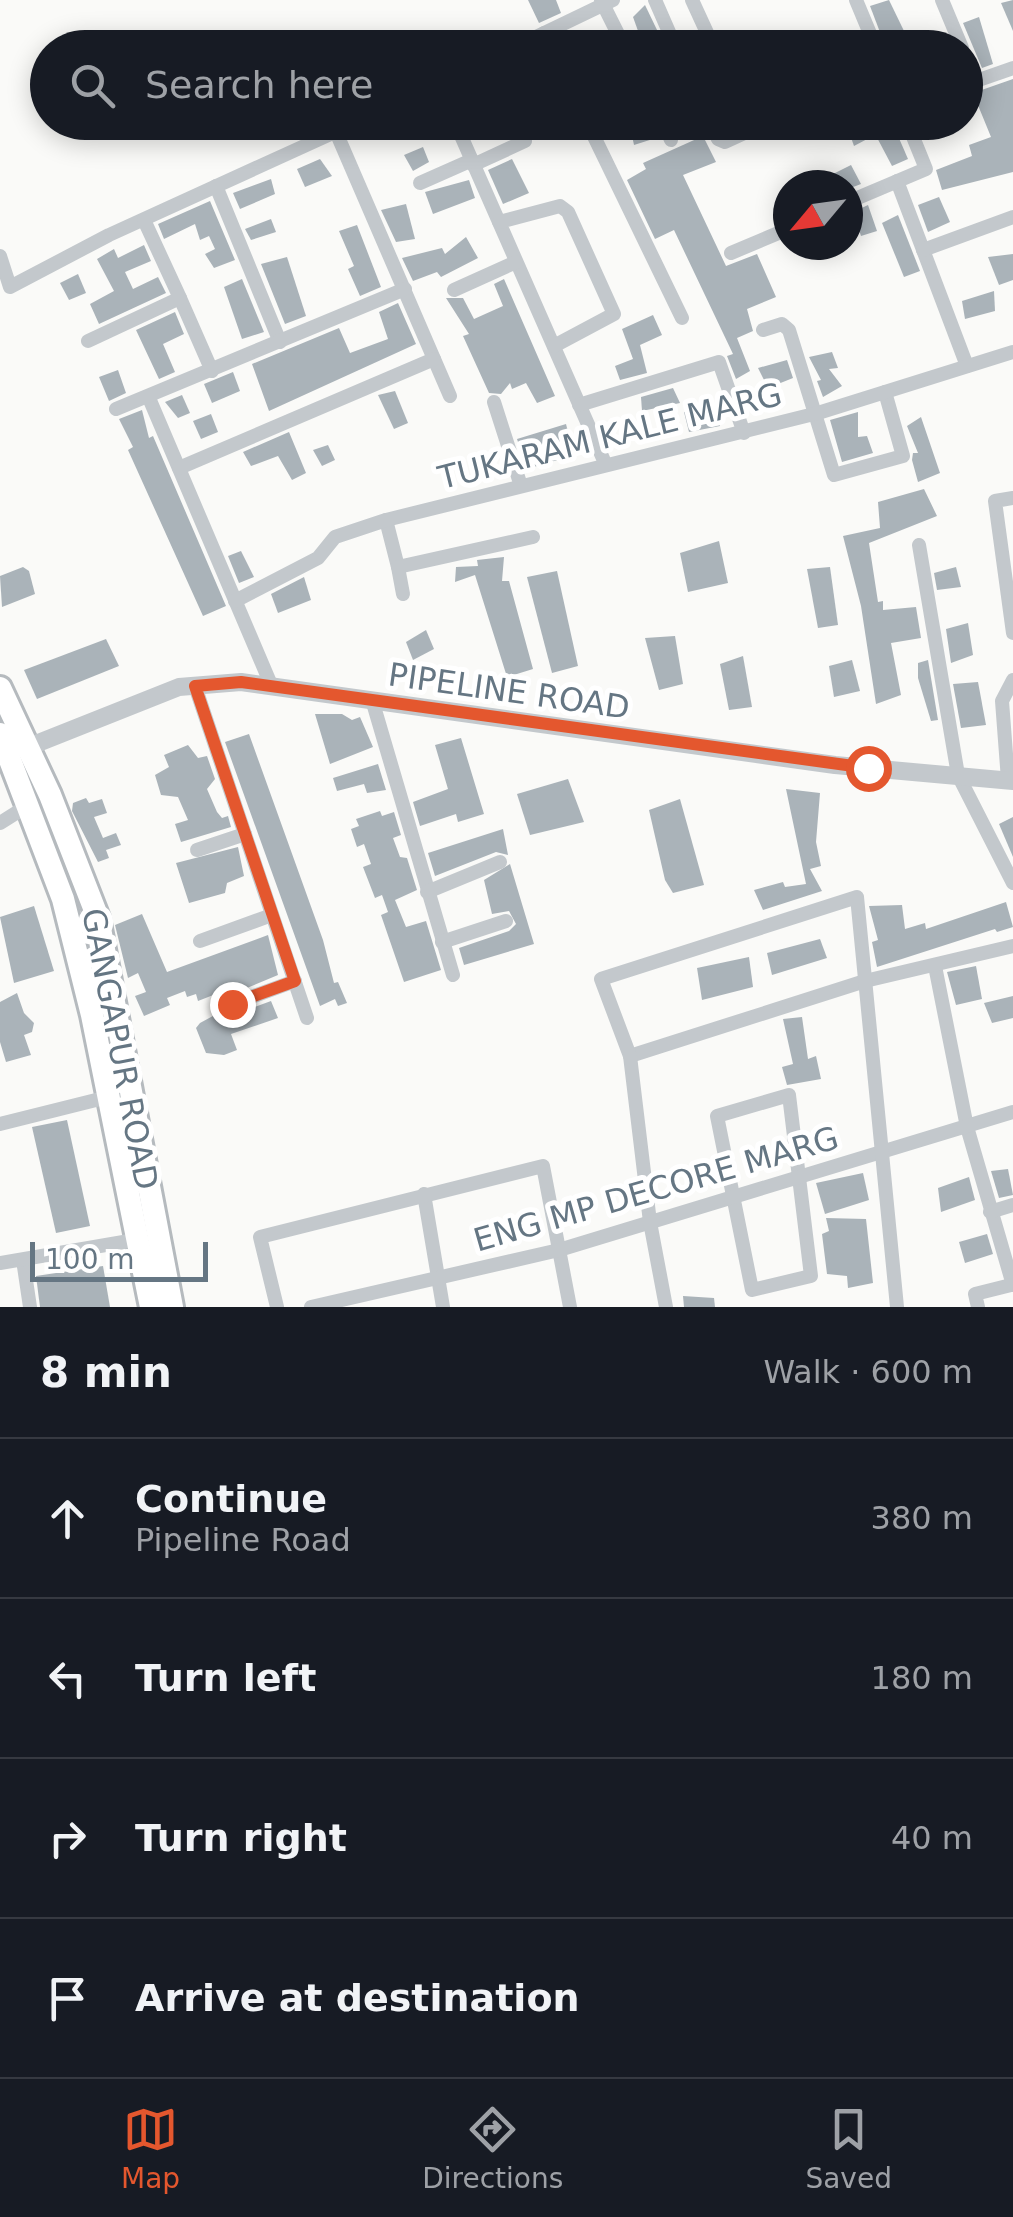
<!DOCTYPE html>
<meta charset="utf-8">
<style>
:root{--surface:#171b24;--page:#20242c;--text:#f1f3f6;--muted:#9ea1a6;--line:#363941;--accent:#e4572e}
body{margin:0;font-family:"DejaVu Sans",sans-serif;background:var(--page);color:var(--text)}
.compass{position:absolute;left:773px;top:170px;width:90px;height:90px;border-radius:50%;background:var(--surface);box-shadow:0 5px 25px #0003;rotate:241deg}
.scale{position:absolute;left:30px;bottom:25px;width:178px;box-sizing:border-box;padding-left:10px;border:5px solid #657683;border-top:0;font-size:28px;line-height:35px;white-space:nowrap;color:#657683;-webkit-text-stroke:8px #fff;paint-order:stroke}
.stop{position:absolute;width:30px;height:30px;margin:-22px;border:8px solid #e4572e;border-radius:50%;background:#fff}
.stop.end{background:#e4572e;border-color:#fff;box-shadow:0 2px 10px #0008}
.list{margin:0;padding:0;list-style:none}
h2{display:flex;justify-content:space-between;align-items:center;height:130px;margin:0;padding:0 40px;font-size:42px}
h2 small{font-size:32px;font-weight:400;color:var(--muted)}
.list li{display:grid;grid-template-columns:65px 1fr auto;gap:30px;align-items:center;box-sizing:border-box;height:160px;padding:0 40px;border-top:2px solid var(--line)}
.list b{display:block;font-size:38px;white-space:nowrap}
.list p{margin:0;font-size:32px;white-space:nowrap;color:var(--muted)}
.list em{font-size:32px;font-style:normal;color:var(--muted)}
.icon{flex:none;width:55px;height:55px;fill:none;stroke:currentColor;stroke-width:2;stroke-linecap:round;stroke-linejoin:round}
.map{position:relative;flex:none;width:1013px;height:1307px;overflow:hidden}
.search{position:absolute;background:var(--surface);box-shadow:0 5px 25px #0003;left:30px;right:30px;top:30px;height:110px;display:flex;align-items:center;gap:25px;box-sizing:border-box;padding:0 35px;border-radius:55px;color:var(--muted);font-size:38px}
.sheet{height:770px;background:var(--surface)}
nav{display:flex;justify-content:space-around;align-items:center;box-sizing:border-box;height:140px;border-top:2px solid var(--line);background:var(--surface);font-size:28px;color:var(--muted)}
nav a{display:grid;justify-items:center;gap:5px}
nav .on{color:var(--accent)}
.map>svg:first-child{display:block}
.building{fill:#aab3b9}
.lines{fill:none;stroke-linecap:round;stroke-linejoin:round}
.primary-casing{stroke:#b5babe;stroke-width:28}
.minor{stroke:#c3c8cc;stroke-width:14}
.tertiary{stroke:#c3c8cc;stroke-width:18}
.primary{stroke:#fff;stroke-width:22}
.route{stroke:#e4572e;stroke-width:12}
.labels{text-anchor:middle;stroke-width:10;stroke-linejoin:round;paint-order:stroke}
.street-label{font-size:32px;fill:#657683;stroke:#fff}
</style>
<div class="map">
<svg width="1013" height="1307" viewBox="0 0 1013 1307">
<rect width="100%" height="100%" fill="#fafaf8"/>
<g class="building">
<path d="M528,0H556L561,13L539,23Z"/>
<path d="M889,0L904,31L909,48H886L870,6Z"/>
<path d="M1013,0V31L1001,3Z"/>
<path d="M645,5L658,32L642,42L633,17Z"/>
<path d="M979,17L993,64L982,68L963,23Z"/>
<path d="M1013,79V172L942,190L936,170L972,156L969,145L991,137L973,93Z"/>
<path d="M629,122H651L656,138L634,145Z"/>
<path d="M761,122H798V123L768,135Z"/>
<path d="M892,122L908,159L892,166L873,130Z"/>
<path d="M865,125L871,137L854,146L848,129Z"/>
<path d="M703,136L716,162L683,175L726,266L757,254L776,297L747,309L753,331L737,338L750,371L736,379L727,356L733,354L674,230L655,239L627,180L646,169L643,163Z"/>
<path d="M423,147L429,162L413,171L404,155Z"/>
<path d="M320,159L332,176L305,187L297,169Z"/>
<path d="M512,159L529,193L503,204L488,170Z"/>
<path d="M851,165L861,184L848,189V185H831L827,177Z"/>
<path d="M271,179L275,194L240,209L233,193Z"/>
<path d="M469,180L475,198L433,214L425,192Z"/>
<path d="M939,197L950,222L928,232L918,205Z"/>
<path d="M210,201L235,260L214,268L205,254L215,249L209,236L200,240L195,224L164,239L158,224Z"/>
<path d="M406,204L415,239L396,242L381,210Z"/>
<path d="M868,205L877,231L861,236L853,212Z"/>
<path d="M898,215L920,271L904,277L882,223Z"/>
<path d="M271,219L276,232L251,240L245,229Z"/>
<path d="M357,225L381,287L360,296L348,269L354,266L339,231Z"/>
<path d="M466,237L478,258L441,277L437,272L413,281L402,258L442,248L445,254Z"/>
<path d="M144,245L151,261L125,272L133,289L158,277L166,293L99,324L90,304L114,291L97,259L114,249L118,258Z"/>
<path d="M1013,254V280L999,285L988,257Z"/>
<path d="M287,257L306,316L285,324L261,264Z"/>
<path d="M78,274L86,293L69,300L60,283Z"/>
<path d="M242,279L264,332L242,339L224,287Z"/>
<path d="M504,279L555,396L537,403L526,383L512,389L510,383L501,394L489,393L463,336L469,334L446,298H463L474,319L503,306L494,284Z"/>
<path d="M994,291L995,311L965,319L962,301Z"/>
<path d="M398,303L416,344L269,411L252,364L339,328L350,353L388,339L379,312Z"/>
<path d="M175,312L184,334L163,344L175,372L159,379L136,330Z"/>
<path d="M653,315L662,335L640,345L647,373L620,380L615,366L633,359L622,329Z"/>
<path d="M832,352L838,368L829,369L842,386L823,397L817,381L821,380L809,357Z"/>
<path d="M787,360L793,378L768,388L758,368Z"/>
<path d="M118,370L126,393L109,401L99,377Z"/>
<path d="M233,372L240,391L212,403L204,384Z"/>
<path d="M673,388L680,403L642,411L641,397Z"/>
<path d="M395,391L408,423L394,429L378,395Z"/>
<path d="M182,395L190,413L178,418L165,402Z"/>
<path d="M716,407L720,426L689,432L684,412Z"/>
<path d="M142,410L149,438L153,436L226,606L203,616L128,450L133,447L119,419Z"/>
<path d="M858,412V437L867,436L873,453L842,462L830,420Z"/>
<path d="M211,414L218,432L201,439L193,421Z"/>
<path d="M921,417L940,473L918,482L912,460L913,453H918L907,426Z"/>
<path d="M566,424L574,455L527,469L517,439Z"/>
<path d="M289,432L306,473L292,480L278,456L251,466L243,452Z"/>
<path d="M328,445L335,460L322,466L313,450Z"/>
<path d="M924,489L937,516L869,543L878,602L883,601V610L916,607L921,638L891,643L901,695L876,704L861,606L843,536L880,528L878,502Z"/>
<path d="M719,541L728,583L688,592L680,553Z"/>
<path d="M241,551L254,577L239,583L228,556Z"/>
<path d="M504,557L502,581H509L533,669L507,677L475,575L455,582L456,567L478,566L477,560Z"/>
<path d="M23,567L29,571L35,594L2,607L0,576Z"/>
<path d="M830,567L838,625L818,628L807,569Z"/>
<path d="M956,567L961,587L937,590L934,573Z"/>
<path d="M557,571L578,666L552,673L527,577Z"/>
<path d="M304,577L311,600L278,613L271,594Z"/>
<path d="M968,623L973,655L951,663L946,629Z"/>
<path d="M426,630L434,649L413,660L406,642Z"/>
<path d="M675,636L683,684L659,690L645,638Z"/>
<path d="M106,639L119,666L37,699L24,670Z"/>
<path d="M743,656L752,707L729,710L720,664Z"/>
<path d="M852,660L860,691L834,697L829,666Z"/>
<path d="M928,660L938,720L931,721L918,678V663Z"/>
<path d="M978,682L986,725L961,728L953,684Z"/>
<path d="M315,714H342L352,720L360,717L373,747L330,764Z"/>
<path d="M249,734L323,940L334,983L338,982L347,1003L338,1006L335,999L320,1006L225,742Z"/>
<path d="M461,738L484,814L458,822L456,814L420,826L413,802L448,789L435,745Z"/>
<path d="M188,745L198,758L207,756L215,779L207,789L217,812L222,818L228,816L231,827L181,842L175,824L188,820L178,797L161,795L155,775L169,767L164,755Z"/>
<path d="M378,764L386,790L367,793L364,784L337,791L333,778Z"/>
<path d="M568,779L584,822L530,835L517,794Z"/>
<path d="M786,789L820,793L816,842L821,866L810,869L822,891L763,910L754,890L783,882L785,887L806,884Z"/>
<path d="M86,798L89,803L102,799L107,813L94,817L103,838L116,833L121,845L106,850L109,858L98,862L72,811L73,803Z"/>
<path d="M680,799L704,885L673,893L665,880L649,810Z"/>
<path d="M380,811L382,816L394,812L401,835L393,838L400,857L407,858L417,890L395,900L406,927L426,921L441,970L404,982L381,915L388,912L382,895L375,898L363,867L371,864L364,844L357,847L351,829L359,826L356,819Z"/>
<path d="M1013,817V857L999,824Z"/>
<path d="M503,829L508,855L496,852L435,876L428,853Z"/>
<path d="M238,847L244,876L227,883L225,893L189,903L176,863Z"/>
<path d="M510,864L534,944L464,965L459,948L509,931L516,924L509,911L492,914L484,880Z"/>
<path d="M1006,902L1013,927L997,932L995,929L877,967L872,942L878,940L869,906L902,905L905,929L925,923L926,929Z"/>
<path d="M34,906L54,971L14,983L0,917Z"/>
<path d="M142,914L167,972L268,935L278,975L223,998L221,992L198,1001L196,994L187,997L185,991L167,998L170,1005L144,1016L135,996L146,992L138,973L128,978L115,925Z"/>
<path d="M820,939L827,958L772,975L767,953Z"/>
<path d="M749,957L753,987L702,1000L697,968Z"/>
<path d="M976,966L982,999L956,1005L947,972Z"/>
<path d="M17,993L24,1013L34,1023L32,1032L24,1035L31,1055L6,1062L0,1042V1002Z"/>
<path d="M1013,996V1018L992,1023L984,1003Z"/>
<path d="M271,1001L278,1018L231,1034L237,1050L224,1055L206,1053L196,1028L200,1023L224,1010L235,1014Z"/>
<path d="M802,1017L808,1059L816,1056L821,1079L787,1085L782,1067L793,1064L783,1019Z"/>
<path d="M67,1120L90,1226L56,1233L32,1127Z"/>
<path d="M1008,1169L1013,1195L999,1198L991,1171Z"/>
<path d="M863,1173L869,1200L825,1214L816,1183Z"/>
<path d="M969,1177L975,1200L941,1212L938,1188Z"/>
<path d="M826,1218L866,1219L873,1283L848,1288L847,1276L827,1274L822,1234L829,1231Z"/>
<path d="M987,1234L993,1254L965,1263L959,1242Z"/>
<path d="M103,1266L110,1307H40L36,1276Z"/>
<path d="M683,1296L714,1298L715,1307H684Z"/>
</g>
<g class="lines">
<defs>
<g id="primary">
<path d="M0,688L50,795L98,918L172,1307"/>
<path d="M0,734L63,899L92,1015L151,1307"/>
</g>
</defs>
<use href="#primary" class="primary-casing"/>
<g class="minor">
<path d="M601,0L625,48"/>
<path d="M655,0L676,48"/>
<path d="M692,0L714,48"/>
<path d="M856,0L876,48"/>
<path d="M942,0L962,48"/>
<path d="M544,33L551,48"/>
<path d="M513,48L613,0"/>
<path d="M966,57L976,81L1013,68"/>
<path d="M455,122L605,463"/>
<path d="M587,122L682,318"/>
<path d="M663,122L671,140"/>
<path d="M710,122L718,139L725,142L749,131L748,122"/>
<path d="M336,132L450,396"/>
<path d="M473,165L525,141L517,122"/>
<path d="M897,181L967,366"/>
<path d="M420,183L472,160"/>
<path d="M216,186L280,342"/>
<path d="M848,202L926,169L907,122"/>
<path d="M499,222L560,206L568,212L614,314L554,346"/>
<path d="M923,250L1013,217"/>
<path d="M731,253L788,229"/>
<path d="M0,256L10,287L109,235L357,122"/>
<path d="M454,290L516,262"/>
<path d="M180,298L212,371"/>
<path d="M763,330L782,324L789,330L834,475L903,456L885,392"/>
<path d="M88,341L180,298L144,220"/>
<path d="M149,398L272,687"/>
<path d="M494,402L521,486"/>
<path d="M579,405L719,362L744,433"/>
<path d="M116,409L405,289"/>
<path d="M179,468L434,359"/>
<path d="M1013,498L995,501L1013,633"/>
<path d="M386,520L398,567L533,537"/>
<path d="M919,545L958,775L1013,883"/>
<path d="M398,567L403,594"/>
<path d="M235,601L318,558L335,537L386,520L818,413L1013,352"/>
<path d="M195,686L307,1018"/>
<path d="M373,703L453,975"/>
<path d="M1008,780L1002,701L1013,680"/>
<path d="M0,823L27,806"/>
<path d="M197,850L245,834"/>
<path d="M427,892L500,862"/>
<path d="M200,941L272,915"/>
<path d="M442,942L506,921"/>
<path d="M935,966L967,1127L1013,1285"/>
<path d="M232,1004L295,981"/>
<path d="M630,1056L865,981L1013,946"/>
<path d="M789,1095L811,1276L752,1290L717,1116Z"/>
<path d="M0,1124L116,1095"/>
<path d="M424,1194L443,1307"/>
<path d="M990,1212L1013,1205"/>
<path d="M23,1260L30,1307"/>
<path d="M0,1263L135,1240"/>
<path d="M277,1307L260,1237L543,1166L570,1307"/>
<path d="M311,1307L559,1250L1013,1112"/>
<path d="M666,1307L650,1222L630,1056L601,979L857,897L897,1307"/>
<path d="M978,1307L975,1294L1011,1285"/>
</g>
<path class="tertiary" d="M18,751L179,687L241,682L835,765L1013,781"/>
<use href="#primary" class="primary"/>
</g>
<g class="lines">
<path class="route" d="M232,1004L295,981L195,686L241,682L868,768"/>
</g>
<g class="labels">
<g class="street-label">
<text transform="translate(610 436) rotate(-14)" y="11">TUKARAM KALE MARG</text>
<text transform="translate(509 691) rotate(8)" y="11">PIPELINE ROAD</text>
<text transform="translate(120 1049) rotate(79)" y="11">GANGAPUR ROAD</text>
<text transform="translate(656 1189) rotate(-16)" y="11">ENG MP DECORE MARG</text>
</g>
</g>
</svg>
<svg class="compass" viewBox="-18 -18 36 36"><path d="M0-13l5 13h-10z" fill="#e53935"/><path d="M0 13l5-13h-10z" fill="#9ea1a6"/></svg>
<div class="scale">100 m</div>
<div class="stop" style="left:868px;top:768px"></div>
<div class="stop end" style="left:232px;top:1004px"></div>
<div class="search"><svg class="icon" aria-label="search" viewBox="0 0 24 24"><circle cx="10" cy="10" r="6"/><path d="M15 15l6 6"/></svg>Search here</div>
</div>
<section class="sheet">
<h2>8 min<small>Walk · 600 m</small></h2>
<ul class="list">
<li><svg class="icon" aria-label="ahead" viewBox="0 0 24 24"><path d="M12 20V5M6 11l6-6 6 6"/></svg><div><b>Continue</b><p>Pipeline Road</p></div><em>380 m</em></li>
<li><svg class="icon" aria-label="left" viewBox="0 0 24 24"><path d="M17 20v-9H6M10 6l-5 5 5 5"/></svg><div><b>Turn left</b></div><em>180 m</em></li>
<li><svg class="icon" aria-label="right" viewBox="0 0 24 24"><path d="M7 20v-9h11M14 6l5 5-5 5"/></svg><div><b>Turn right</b></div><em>40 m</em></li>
<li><svg class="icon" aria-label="arrive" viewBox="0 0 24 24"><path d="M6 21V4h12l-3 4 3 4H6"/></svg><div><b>Arrive at destination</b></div></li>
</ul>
</section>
<nav>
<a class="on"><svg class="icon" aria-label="map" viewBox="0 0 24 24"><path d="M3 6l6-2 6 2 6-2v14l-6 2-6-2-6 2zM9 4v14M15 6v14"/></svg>Map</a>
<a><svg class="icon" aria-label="directions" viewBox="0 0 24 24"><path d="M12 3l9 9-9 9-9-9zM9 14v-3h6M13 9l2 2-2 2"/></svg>Directions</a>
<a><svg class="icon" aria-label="saved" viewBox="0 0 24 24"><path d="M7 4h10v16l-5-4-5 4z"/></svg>Saved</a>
</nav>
